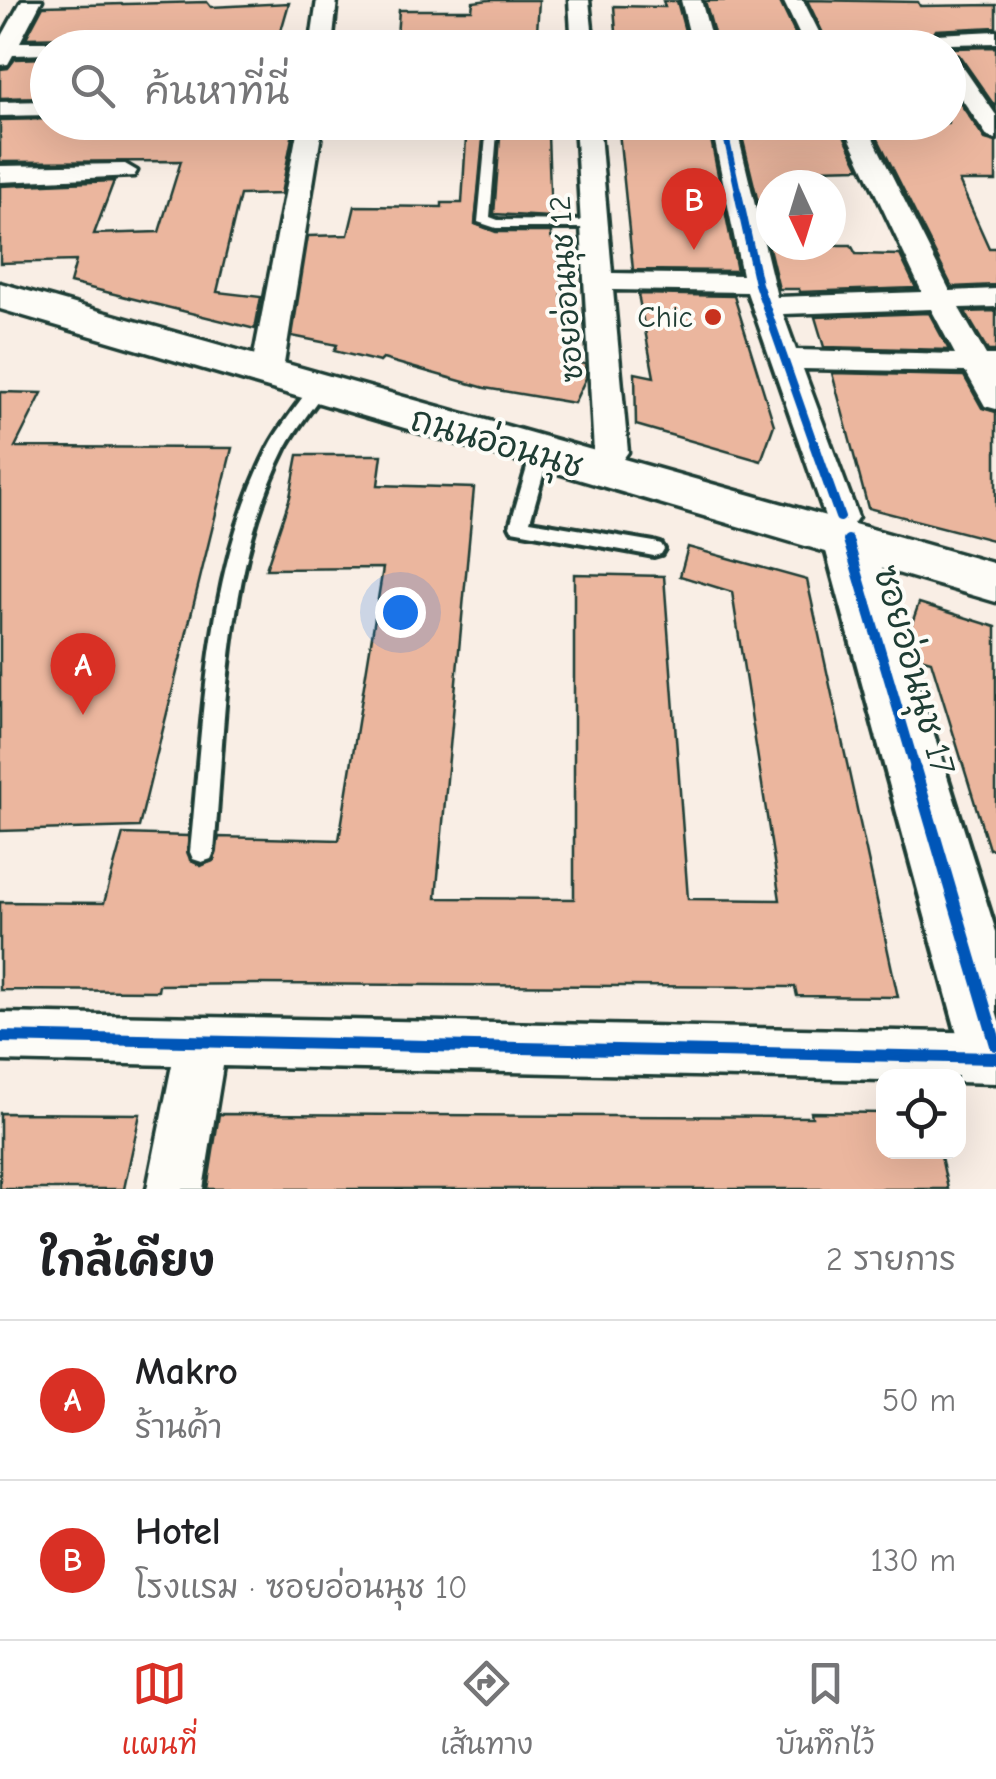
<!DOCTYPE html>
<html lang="th">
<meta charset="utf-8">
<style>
:root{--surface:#fff;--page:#f2f2f2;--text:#202124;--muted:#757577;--line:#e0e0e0;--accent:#d93025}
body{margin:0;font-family:"Comic Neue","Playpen Sans Thai",sans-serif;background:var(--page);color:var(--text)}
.controls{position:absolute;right:30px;bottom:30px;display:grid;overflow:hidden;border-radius:20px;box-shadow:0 10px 40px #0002}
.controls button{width:90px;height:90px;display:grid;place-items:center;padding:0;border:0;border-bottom:2px solid var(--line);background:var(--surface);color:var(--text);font:50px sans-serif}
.compass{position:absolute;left:756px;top:170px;width:90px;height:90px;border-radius:50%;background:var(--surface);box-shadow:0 10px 40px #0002;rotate:176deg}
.you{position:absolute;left:400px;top:612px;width:35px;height:35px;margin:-25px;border:8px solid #fff;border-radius:50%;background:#1a73e8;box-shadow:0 0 0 15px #1a73e833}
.badge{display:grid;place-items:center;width:65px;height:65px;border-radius:50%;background:var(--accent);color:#fff;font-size:32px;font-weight:700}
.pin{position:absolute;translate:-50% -82px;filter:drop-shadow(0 2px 5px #0008)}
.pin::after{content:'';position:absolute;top:52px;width:35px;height:30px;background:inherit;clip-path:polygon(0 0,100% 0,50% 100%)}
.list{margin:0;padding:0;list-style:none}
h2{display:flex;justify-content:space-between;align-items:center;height:130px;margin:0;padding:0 40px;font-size:42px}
h2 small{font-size:32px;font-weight:400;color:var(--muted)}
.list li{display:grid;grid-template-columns:65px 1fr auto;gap:30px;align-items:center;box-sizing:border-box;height:160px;padding:0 40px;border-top:2px solid var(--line)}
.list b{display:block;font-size:38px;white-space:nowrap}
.list p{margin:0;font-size:32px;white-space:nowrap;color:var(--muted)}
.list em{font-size:32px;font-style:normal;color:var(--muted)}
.icon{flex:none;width:55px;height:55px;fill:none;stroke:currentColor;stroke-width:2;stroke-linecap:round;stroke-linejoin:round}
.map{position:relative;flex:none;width:996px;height:1189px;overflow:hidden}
.search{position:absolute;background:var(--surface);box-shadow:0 10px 40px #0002;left:30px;right:30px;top:30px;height:110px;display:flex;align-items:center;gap:25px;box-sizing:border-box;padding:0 35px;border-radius:55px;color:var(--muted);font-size:38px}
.sheet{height:450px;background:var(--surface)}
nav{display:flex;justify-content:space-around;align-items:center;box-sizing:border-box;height:140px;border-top:2px solid var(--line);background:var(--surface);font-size:28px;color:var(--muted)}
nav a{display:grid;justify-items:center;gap:5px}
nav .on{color:var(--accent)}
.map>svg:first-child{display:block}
.building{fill:#ebb69e;stroke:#1f3d34;stroke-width:2.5}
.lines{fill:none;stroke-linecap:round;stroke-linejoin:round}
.lane-casing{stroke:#1f3d34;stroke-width:8}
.street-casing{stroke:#1f3d34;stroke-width:7}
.secondary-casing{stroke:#1f3d34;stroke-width:8}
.primary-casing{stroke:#1f3d34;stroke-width:7}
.lane{fill:#fdfcf7;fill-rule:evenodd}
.street{fill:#fdfcf7;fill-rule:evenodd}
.secondary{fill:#fdfcf7;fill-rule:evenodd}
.primary{fill:#fdfcf7;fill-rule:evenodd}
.cycleway-far3-casing{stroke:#fdfcf7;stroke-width:10}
.cycleway-far2-casing{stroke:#fdfcf7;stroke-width:12}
.cycleway-far1-casing{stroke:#fdfcf7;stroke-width:16}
.cycleway-casing{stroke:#fdfcf7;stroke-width:19}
.cycleway-far3{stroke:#0057b8;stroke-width:6}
.cycleway-far2{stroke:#0057b8;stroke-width:8}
.cycleway-far1{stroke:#0057b8;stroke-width:10}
.cycleway{stroke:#0057b8;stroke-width:12}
.poi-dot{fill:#c8321e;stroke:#fdfcf7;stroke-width:4}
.labels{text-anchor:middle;stroke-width:8;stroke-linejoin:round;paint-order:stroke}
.far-street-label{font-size:30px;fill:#1f3d34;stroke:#fdfcf7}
.far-poi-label{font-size:30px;fill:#1f3d34;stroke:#fdfcf7;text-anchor:end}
.street-label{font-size:35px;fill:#1f3d34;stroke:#fdfcf7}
</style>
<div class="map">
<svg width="996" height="1189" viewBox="0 0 996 1189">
<rect width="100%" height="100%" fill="#f9eee5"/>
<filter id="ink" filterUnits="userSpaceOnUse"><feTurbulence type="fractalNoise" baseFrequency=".01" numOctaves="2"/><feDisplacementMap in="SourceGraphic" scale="20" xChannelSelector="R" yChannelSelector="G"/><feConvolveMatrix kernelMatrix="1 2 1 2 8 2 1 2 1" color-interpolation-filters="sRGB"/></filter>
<g filter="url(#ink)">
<g class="building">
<path d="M489,0H539L537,32L520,31L519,48H404L407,42L397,36L399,10H472L473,2Z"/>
<path d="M761,0H779L802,48L718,47L705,1Z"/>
<path d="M807,0L918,2L920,6L996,5V27L936,30L926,48H830Z"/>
<path d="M663,1H677L689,46L617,45L614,6L665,7Z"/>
<path d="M207,2L211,7L289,3L276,48H211L215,38L189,39L179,35L26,38L43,6Z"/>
<path d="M996,47V108L959,55L951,53L953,48Z"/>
<path d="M48,58V97L0,98V69L8,68L15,59Z"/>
<path d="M948,86L985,139L996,142V181H959L989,248H996V285L952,287L870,123H948Z"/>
<path d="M48,119V122H295L281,194L240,195L217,292L261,297L255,329L70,283L76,261L0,263V186L114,181L94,234L159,232L181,161L0,162V120Z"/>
<path d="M467,122H486L475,224L496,232H551V238H557L567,361L585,364L586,378L574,403L485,388L383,359L380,362L334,351L337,345L292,336L308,236L348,235L355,206L442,207V203H462Z"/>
<path d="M618,122L708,124L737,271L633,270Z"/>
<path d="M838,123L860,168L818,169L824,185H771V245H851L856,254L900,255L916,288L800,292L799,289H779L739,124Z"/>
<path d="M548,135L551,217L494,214L500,137Z"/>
<path d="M638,294L734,296L774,425L761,461L636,425L635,373L654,377Z"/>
<path d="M996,311V351H988L965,312Z"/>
<path d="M929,313L949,350L824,347L815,317Z"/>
<path d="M832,373L964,376L982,408L996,412V541L868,508Z"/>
<path d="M0,392L42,393L15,447L232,448L139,827L0,831Z"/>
<path d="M298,455H382L378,485L474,488L436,898L574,899V574L664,576L688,899L780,900L732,592L680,576L688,547L807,580L898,997L797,996L795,987L625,986L258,984L159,985L158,991L0,990V902L104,903L123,834L188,836L190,860L201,866L214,860L219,837L339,840L383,568L266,569L290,497Z"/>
<path d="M919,603L996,627V848L989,849L931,661L913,656L907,637Z"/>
<path d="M811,1112L884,1113V1152H940L948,1189H207L219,1114L812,1117Z"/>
<path d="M0,1113L140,1114L124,1189H0Z"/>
</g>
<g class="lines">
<defs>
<g id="lane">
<path d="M591,123L593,126L587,130L497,133L490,217L498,220L593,221L600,225L598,228H496L478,222L487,126Z"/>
<path d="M317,385L325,390C312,409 297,427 286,447C224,570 226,718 214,852L211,859L202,862L193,859L190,852C204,717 206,573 268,449C279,427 296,407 311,386Z"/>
<path d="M540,448L549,454L530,521L654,542L661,544L664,549L661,554L654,556L512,530L510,526L531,454Z"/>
</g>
<g id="street">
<path d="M22,0H42L20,42H48L58,48H48V54L13,55L8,64L0,65V40Z"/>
<path d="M317,0H337L333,37H392L403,43L399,48H310Z"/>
<path d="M569,0H589L594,48H572Z"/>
<path d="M681,0H701L714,48H693Z"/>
<path d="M783,0H803L827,48H806Z"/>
<path d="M996,31V43L951,44L948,50L929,48L936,34Z"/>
<path d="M179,39L186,41L188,48H79L89,42Z"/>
<path d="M948,56L956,57L996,115V139L988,137L948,79Z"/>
<path d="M48,101V115L0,116V102Z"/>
<path d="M299,122H323L282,376L277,383H255L250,376Z"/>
<path d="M575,122H599L612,273L742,275L711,122H735L777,297L922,292L842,122H865L950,291L996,289V307L959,308L986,355H996V409L985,406L966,372L803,369L858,517L852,525L840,529L828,525L747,292L613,290L628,452L623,459L611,462L599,459L594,452ZM931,309L955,354L796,350L783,314Z"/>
<path d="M125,164L137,171L134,176L0,182V166Z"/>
<path d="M0,1013L996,1033V1083L958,1082V1076H884V1080L223,1066L203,1189H147L172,1065L0,1061Z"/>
</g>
<path id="secondary" d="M848,523L866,528L873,540L996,932V1079L971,1069L960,1045L823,540L830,528Z"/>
<path id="primary" d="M0,283L996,564V602L0,309Z"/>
</defs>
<use href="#lane" class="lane-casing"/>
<use href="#street" class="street-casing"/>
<use href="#secondary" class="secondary-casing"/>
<use href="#primary" class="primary-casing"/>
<use href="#lane" class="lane"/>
<use href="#street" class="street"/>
<use href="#secondary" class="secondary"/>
<use href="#primary" class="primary"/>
<defs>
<path id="cycleway-far3" d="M723,122L739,196"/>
<path id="cycleway-far2" d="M738,193L758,284L815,447"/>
<g id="cycleway-far1">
<path d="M814,444L840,517"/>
<path d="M848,540L916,771"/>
</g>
<g id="cycleway">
<path d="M915,769L996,1045"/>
<path d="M0,1037L996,1058"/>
</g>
</defs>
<use href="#cycleway-far3" class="cycleway-far3-casing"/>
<use href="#cycleway-far2" class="cycleway-far2-casing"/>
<use href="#cycleway-far1" class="cycleway-far1-casing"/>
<use href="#cycleway" class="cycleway-casing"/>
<use href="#cycleway-far3" class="cycleway-far3"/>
<use href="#cycleway-far2" class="cycleway-far2"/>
<use href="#cycleway-far1" class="cycleway-far1"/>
<use href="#cycleway" class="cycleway"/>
</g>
</g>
<circle class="poi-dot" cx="713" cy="317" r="10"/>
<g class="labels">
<g class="far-street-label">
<text transform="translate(566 289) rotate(-94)" y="10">ซอยอ่อนนุช 12</text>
</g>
<g class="far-poi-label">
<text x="693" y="327">Chic</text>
</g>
<g class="street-label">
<text transform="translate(497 442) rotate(16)" y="12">ถนนอ่อนนุช</text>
<text transform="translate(915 670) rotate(74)" y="12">ซอยอ่อนนุช 17</text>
</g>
</g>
</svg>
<div class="controls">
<button><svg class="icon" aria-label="locate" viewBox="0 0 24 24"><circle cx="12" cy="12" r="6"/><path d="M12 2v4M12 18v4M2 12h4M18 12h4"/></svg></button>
</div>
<svg class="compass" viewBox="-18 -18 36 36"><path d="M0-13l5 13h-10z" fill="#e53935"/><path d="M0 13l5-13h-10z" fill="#757577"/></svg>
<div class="you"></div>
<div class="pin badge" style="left:83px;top:715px">A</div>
<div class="pin badge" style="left:694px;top:250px">B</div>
<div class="search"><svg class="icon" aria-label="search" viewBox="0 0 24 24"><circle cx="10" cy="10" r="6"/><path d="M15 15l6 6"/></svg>ค้นหาที่นี่</div>
</div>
<section class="sheet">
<h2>ใกล้เคียง<small>2 รายการ</small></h2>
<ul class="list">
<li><span class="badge">A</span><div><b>Makro</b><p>ร้านค้า</p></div><em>50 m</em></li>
<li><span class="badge">B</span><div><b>Hotel</b><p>โรงแรม · ซอยอ่อนนุช 10</p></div><em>130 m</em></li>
</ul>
</section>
<nav>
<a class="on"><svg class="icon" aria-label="map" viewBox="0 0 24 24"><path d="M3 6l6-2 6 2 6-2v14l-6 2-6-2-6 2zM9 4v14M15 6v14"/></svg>แผนที่</a>
<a><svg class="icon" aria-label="directions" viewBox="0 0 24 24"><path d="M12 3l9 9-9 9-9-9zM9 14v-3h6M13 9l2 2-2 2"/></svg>เส้นทาง</a>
<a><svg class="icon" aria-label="saved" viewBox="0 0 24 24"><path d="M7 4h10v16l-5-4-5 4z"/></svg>บันทึกไว้</a>
</nav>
